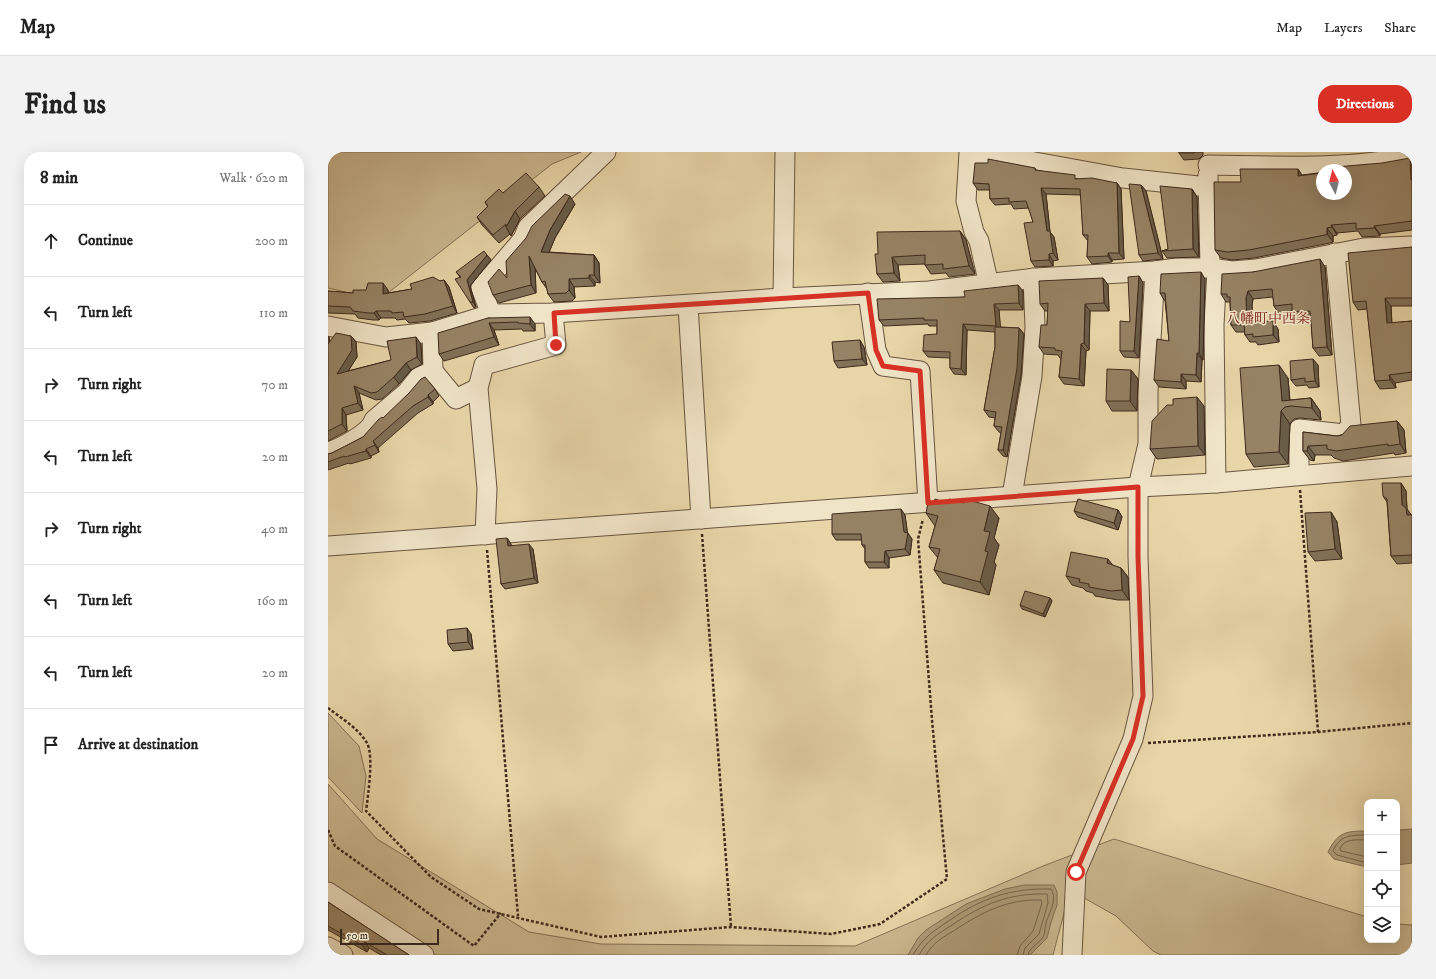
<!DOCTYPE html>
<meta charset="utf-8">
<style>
:root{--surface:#fff;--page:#f2f2f2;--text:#222;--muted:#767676;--line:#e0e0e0;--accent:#d93025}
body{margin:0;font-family:"IM FELL DW Pica","Noto Serif JP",serif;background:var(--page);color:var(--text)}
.controls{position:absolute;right:12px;bottom:12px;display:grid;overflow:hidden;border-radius:8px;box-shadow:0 4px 16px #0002}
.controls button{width:36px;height:36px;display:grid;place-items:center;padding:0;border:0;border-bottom:1px solid var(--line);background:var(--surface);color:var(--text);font:20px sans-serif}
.compass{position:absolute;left:988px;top:12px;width:36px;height:36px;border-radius:50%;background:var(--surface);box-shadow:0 4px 16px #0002;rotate:353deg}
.scale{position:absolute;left:12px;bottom:10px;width:99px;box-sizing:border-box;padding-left:4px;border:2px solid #3e2a1c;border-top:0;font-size:11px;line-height:14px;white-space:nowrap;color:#3e2a1c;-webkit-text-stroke:3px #f0e4c7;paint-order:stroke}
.stop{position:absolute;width:12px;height:12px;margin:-9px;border:3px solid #d93025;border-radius:50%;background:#fff}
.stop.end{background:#d93025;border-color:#fff;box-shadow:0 1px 4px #0008}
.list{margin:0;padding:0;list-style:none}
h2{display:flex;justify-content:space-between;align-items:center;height:52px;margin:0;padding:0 16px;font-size:17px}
h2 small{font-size:13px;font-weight:400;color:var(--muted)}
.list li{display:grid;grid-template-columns:26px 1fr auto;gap:12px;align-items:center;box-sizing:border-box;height:72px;padding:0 16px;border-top:1px solid var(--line)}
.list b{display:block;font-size:15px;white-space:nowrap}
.list em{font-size:13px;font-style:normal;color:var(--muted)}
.icon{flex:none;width:22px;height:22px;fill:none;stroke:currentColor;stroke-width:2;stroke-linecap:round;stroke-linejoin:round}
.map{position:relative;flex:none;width:1084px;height:803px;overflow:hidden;border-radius:16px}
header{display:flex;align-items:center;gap:24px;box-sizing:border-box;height:56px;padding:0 20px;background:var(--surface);border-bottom:1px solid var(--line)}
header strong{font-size:19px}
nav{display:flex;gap:22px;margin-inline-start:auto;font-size:14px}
.intro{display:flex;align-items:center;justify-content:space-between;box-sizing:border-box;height:96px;padding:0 24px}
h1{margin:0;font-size:28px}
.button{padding:10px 18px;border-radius:16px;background:var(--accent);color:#fff;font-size:14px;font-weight:700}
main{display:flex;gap:24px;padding:0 24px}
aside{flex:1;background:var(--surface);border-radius:16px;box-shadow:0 4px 16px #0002}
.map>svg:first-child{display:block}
.green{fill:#cbb991;stroke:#847256}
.water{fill:#ae9c79;stroke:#816e54}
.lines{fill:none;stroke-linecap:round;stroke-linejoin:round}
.shore{stroke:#76634a;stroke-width:1}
.minor-casing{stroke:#68553f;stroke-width:21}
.path{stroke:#3e2a1c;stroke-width:2.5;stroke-dasharray:3 2;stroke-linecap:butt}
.minor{stroke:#f0e4c7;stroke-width:19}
.wall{fill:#817157;stroke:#3e2a1c}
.shaded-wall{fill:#695c47;stroke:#3e2a1c}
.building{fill:#968365;stroke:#3e2a1c}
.route{stroke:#d93025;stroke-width:5}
.labels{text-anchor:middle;stroke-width:3;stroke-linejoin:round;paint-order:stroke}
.quarter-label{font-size:14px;fill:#7a1f14;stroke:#f0e4c7}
</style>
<header>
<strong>Map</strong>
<nav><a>Map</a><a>Layers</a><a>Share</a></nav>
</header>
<div class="intro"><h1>Find us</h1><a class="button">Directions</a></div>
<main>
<aside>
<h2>8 min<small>Walk · 620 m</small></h2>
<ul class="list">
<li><svg class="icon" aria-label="ahead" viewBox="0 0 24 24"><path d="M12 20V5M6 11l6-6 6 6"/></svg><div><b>Continue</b></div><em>200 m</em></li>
<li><svg class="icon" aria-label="left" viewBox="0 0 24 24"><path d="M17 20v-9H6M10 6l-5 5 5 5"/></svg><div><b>Turn left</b></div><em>110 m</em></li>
<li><svg class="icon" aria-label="right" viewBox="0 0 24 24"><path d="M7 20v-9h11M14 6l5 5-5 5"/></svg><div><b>Turn right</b></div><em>70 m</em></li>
<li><svg class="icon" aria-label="left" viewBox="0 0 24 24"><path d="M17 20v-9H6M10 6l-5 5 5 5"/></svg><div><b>Turn left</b></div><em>20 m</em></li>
<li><svg class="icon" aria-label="right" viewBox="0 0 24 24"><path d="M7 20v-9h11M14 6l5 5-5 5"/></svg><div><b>Turn right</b></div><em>40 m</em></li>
<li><svg class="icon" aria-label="left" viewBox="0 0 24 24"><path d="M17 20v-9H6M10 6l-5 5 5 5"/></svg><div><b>Turn left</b></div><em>160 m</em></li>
<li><svg class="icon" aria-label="left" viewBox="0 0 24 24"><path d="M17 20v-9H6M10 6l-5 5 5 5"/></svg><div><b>Turn left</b></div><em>20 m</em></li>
<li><svg class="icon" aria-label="arrive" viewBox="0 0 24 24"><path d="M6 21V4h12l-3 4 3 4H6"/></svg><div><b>Arrive at destination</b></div></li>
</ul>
</aside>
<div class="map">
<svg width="1084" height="803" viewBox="0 0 1084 803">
<rect width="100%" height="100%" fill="#e8d6a9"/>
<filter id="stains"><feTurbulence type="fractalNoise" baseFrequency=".005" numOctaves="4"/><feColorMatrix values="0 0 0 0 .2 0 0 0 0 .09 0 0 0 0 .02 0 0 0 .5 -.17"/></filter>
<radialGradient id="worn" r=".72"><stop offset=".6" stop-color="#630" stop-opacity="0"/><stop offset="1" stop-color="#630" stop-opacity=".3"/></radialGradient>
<g class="green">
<path d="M0,0H253L224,12L51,148L0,136Z"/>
<path d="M0,561L31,594L38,624L34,661L0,625Z"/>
<path d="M0,632L49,687L201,780L273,792L527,794L715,714L786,687L1039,765V788H1069V772L1084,773V803H833L825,799L788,764L742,738L725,803H102L0,740Z"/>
</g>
<g class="water">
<path d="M1084,677V711L1069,713V678Z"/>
<path d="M1039,679V715L1006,707L1000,700C1010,680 1018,679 1039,679Z"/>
<path d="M696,733H726L729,740V753L723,770L719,786L702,803H580L590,786L598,778L638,752L677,737Z"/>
</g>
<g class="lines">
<g class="shore">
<path d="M1039,683C1023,683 1012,683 1005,699L1009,703L1039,711"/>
<path d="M1039,688C1029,688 1016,686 1012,697L1013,699L1039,705"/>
<path d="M585,803C596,784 605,780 622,768C654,746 683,736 723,737C730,748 721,760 718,771C717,775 717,779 716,783C713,791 701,795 700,803"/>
<path d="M591,803C599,788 610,782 624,773C655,752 681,741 719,742L720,751L711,782L697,796L695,803"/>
<path d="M598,803C605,790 616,785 627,778C654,760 680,747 713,748L714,751L705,779L692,794L689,803"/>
</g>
<defs>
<g id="minor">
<path d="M668,0V3L795,26L880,35"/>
<path d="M880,13C949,14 1017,18 1084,4"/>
<path d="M880,23L882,116"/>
<path d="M661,133L651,89L646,80L638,49L641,1L668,3"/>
<path d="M540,141L548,198L555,214L592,219L600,351"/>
<path d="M455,146L457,0"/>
<path d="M360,153L373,367"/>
<path d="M163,162L153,136L195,87L200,75L278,0"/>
<path d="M0,174L58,185L104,180L163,162L225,161L455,146L601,139L708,126L827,119L849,116H882L904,119L928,117L1036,96L1084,94"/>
<path d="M104,180L105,219L128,247L150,236"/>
<path d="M0,300C13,296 42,281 46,268L79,240L91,225L105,219"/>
<path d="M971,323V277L1016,282L1023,273L1007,101"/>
<path d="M888,331L886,173L889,117"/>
<path d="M684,344L704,224L707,175L705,126"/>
<path d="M157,383L159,337L150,236L156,213L228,193L225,161"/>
<path d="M0,394L810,335L888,331L1084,314"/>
<path d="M0,740L96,803"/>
<path d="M0,795L15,803"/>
<path d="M744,803L748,720L805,587L815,544L810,405V335L820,292V239L827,119"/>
</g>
</defs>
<use href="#minor" class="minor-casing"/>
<g class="path">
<path d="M972,338L990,580"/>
<path d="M374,382L403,775"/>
<path d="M159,398L190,764"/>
<path d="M0,556C13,566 30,576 39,591C46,603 40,644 38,659L103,725L151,757L273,785L403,775L503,782L552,772L619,727L604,568L590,387L595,367"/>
<path d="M820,591L990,580L1084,571"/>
<path d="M0,678L7,694L146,794L173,761"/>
</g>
<use href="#minor" class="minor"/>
</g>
<g class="wall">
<path d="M851,0H875V3L871,7L856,8L851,1Z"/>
<path d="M1084,9V78L1052,82V84L1034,85L1030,79L1009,81V83L1005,84V90L1002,91L926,106L904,108L893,106L887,98L970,17L974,23Z"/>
<path d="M707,16L708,18L750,27L789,31L793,37L796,107L784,108V110L764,112L759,105L760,89L755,83L753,43L718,42L722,80L726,85L730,108L725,109V114L707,115L703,109L705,70L701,56L686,57L683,52L667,53L662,47V38H650L645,31Z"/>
<path d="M813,33L818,39L835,107L815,109L811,103Z"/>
<path d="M211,35L217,44L192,67L183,84L182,82L171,91L154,73L149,65L160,55L157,50L175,41Z"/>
<path d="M864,37L869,45L871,105L839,106L834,99L840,97Z"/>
<path d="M247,52L227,86L221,100L266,103L271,111L272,131L267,130V134L246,135L247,146L244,149L226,150L220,142L219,137L214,130L207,116L208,141L171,151L165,143L179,126L198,86Z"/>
<path d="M632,79L638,88L647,122L621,125L618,121L603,122L597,113V112L570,113L572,129L555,130L549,122L550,102Z"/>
<path d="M1084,95V154H1063L1064,171L1084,169V228L1067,231L1068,236L1052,237L1047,229L1039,157L1030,158L1025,150Z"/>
<path d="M159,103L163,108L142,134L148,155L146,156L142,150L132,125L128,120Z"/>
<path d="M997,115L1004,203L991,204L985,196L983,167L969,168L964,161L951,162L946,154L945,145L925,147L924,153V170L950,177L951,190L930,193L928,190H922L917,183V180H908L903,173L902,150H898L893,142L925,120Z"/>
<path d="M811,124L815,131L811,206L796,205L792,199L802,170Z"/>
<path d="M775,126L780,133L781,159H762L761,198L758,199L756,234L736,232L731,225L733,206H732L730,203L716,202L711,195L719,173L720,159H717L712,152Z"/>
<path d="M877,127L875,208H874L873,230L858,229V237L831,235L826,228L841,189L837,148H836L832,141Z"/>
<path d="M116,128L121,135L129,161L102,169L81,171L77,167L69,168L67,166H53L51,168H45L30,166L27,162L0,161V139L25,141L60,138V141L84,137Z"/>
<path d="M695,139V158H671L672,175L691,176L696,182L693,223L679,305L675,304L670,298L673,281L671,280L666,274L667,266L661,265L656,258L667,195V180L639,178L638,223L626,222L622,216V206L600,205L595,199L609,182V174H601L600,172L556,174L551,168Z"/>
<path d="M160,166L207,172V179H195L194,177L166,178L171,193L116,209L111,202Z"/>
<path d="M0,184L1,185L2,190L23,184L28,190L29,205L20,219L63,208L93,192L94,212L83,218L71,232L54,247L48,248L31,241L35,258L18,263L19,279L0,289Z"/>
<path d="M536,195L539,213L510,216L506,209Z"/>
<path d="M990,213L991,235L981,236L979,233L968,234L963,228Z"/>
<path d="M803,218L810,227L809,259H784L778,249Z"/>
<path d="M960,226L962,248L983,246L992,259L993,268L972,266L966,267L962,272L960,312L926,315L918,302Z"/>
<path d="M107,237L111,244L105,250V252L90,261L50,296L51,300L43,304V306L22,312L21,311L0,318V302L4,301L35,285L55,266Z"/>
<path d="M876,254L877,303L829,307L822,297Z"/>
<path d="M1069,269L1076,278L1078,301L1067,303L1066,301L1015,309L1006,306L1003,303H987L986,309L982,308L975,299V280L1009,284Z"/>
<path d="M1073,331L1078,339L1079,357L1083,363H1084V411L1069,412L1063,404L1059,350L1055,344Z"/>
<path d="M790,358L794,365L790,378L750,365L746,359Z"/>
<path d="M1003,360L1009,370L1014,407L987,409L980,400Z"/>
<path d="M598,361L671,366L666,386L671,393L666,410L668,413L661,443L615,431L606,418L610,406L601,395L607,374Z"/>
<path d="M577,363L579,381L584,387L582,403L561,406V416H541L537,410V397L534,393V388H508L504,382Z"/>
<path d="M179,386L183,392V394L205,397L210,431L177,437L173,432Z"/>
<path d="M784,413L793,416L800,425L801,448H790L767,444L765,441L758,439L755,436L744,433L738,424Z"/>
<path d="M722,446L724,449L717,465L694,457L692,453Z"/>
<path d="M143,482L145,497L125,499L120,492Z"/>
<path d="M0,750L81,803H53L41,796L39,800L0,778Z"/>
</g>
<g class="shaded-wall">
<path d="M1082,6L1084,9V29L1083,28Z"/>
<path d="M970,17L975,25L970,24Z"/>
<path d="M789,31L793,37L796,107L791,101Z"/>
<path d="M813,33L818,39L835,107L830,101Z"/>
<path d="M713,36L718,42L722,80L726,85L730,108L725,101L719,79Z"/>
<path d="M864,37L869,45L871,105L865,97Z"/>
<path d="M242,44L247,52L227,86L218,108L213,100L222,78Z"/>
<path d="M187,59L192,67L183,84L178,75Z"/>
<path d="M1003,73L1009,81V83L1004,75Z"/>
<path d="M1046,74L1052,82V84L1047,76Z"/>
<path d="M999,76L1005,84V90L999,82Z"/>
<path d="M632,79L638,88L647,122L641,114Z"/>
<path d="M780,101L784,108V110L780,104Z"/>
<path d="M721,102L725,109V114L721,108Z"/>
<path d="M159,103L163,108L142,134L148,155L145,150L139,128Z"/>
<path d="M266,103L271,111L272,131L266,123Z"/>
<path d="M201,104L207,111L208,141L203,133Z"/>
<path d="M564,105L570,113L572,129L566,121Z"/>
<path d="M992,107L997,115L1004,203L999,195Z"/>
<path d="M873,120L877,127L875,208L871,201Z"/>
<path d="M261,123L267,130V134L261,126Z"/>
<path d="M811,124L815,131L811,206L806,199Z"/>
<path d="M775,126L780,133L781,159L776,151Z"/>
<path d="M241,127L246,135L247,146L241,138Z"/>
<path d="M116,128L121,135L129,161L125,154Z"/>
<path d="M55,131L60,138V149L55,142Z"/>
<path d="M690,133L695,139V158L691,151Z"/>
<path d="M920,139L925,147L924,153L925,178L919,170L918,146Z"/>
<path d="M1057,146L1063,154L1064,179L1059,171Z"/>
<path d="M666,152L671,158L673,180L668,174Z"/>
<path d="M757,152L762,159L761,198L756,191Z"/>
<path d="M48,159L53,166L51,168L46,161Z"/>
<path d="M202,165L207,172V179L202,172Z"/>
<path d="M945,169L950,177L951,190L945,183Z"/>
<path d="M161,171L166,178L171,193L166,185Z"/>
<path d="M635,172L639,178L638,223L633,217Z"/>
<path d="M691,176L696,182L693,223L679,305L675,298Z"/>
<path d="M0,184L1,185L3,201L0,197Z"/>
<path d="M23,184L28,190L29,205L14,229L9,222Z"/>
<path d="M88,185L93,192L94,212L89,205Z"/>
<path d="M532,188L536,195L539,213L534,207Z"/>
<path d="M753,192L758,199L756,234L751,227Z"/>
<path d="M869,201L874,208L873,230L868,223Z"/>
<path d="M985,207L990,213L991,235L987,229Z"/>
<path d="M78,211L83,218L71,232L66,225Z"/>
<path d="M951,213L960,226L962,254L954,249Z"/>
<path d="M803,218L810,227L809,259L802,249Z"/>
<path d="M853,222L858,229V237L853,230Z"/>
<path d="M1061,223L1067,231L1068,236L1062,228Z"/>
<path d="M26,234L31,241L35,258L30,251Z"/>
<path d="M100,243L105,250V252L100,245Z"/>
<path d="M869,245L876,254L877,303L870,294Z"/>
<path d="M983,246L992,259L993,268L984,256Z"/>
<path d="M14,256L18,263L19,279L14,272Z"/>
<path d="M953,259L962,272L960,312L951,300Z"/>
<path d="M1069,269L1076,278L1078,301L1072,292Z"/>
<path d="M45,289L50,296L51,300L47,293Z"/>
<path d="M980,294L987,303L986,309L979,299Z"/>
<path d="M38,297L43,304V306L38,299Z"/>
<path d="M1073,331L1078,339L1079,357L1084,364L1079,363L1074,353Z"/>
<path d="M662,354L671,366L666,386L671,393L666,410L668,413L661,443L652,430L656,379Z"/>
<path d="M573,357L577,363L580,383V381L584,387L582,403L577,397Z"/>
<path d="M790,358L794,365L790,378L786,371Z"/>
<path d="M1003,360L1009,370L1014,407L1007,397Z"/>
<path d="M179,386L183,392L184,400L180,394Z"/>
<path d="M201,392L205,397L210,431L206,426Z"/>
<path d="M557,399L561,406V416L556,410Z"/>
<path d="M780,407L787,416L779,411Z"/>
<path d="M793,416L800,425L801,448L794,438Z"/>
<path d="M722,446L724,449L717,465L715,462Z"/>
<path d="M139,476L143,482L145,497L140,490Z"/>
<path d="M37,790L41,796L39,800L34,793Z"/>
</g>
<g class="building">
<path d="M851,0H867L866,1H851Z"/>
<path d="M1082,6L1083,28H1084V69L1046,74L1047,76L1028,77V71L1003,73L1004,75L999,76V82L997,83L921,98L899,100L887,98L886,30H913L912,17H970V24L994,21V42H1018V18H996V16L1054,11Z"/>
<path d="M660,7L707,16V18L747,23V27L764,26L789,31L791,101H780V104L759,105L760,83H755L752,37L713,36L719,79H722L725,101L721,102V108L703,109L696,71L705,70L698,49L681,50V46L662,47L661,32L645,31L647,11H660Z"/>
<path d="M198,21L211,35L187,59L178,75V72L165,83L149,65L160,54L157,50L171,37L175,41Z"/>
<path d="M801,32L813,33L830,101L811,103Z"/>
<path d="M832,34L864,37L865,97L834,99L840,97Z"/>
<path d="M237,42L242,44L222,78L213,100L266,103V123H261V126L241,127V138L238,141L220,142L217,129L214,130L201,104L203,133L165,143L160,130L171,117L179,126L178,109L198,86L204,74Z"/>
<path d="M632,79L641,114L615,117V112L597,113V103L564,105L566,121L549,122L547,102H550L549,80Z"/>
<path d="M1084,95V146H1057L1059,171L1084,169V220L1061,223L1062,228L1047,229L1038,149L1025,150L1020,101Z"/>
<path d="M156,99L159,103L139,128L145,150H142L127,127L133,125L128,120Z"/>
<path d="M992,107L999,195L985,196L982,159L964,160V152L946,154L944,137L920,139L918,146L919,170L945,169V183L925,185V182L917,183L916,173H903L902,145H899V142H893L894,122L925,120Z"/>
<path d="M873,120L871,201H869L868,223L853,222V230L826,228L829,187L841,189L837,141H832L833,122Z"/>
<path d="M811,124L806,199H792V169L802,170L800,125Z"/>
<path d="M105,125L112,129L116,128L125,154L97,162L76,165L75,160L64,161L63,159H48L46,161H40L25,159L22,155L0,154V139L25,141V138H38L40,131H55V142L84,137L82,132Z"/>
<path d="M775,126L776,151L757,152L756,191L753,192L751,227L731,225L734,199L727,198V196L711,195L713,173H719L720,151L712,152L711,129Z"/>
<path d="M690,133L691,151L666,152L668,174L635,172L633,217L622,216V200L595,199L596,183L609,182V168H596V166L551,168L549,147L637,145L636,139Z"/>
<path d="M202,165V172L190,171V170L161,171L166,185L111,202L110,181L160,166Z"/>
<path d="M667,175L691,176L689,216L675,298H670L674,275L666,274L668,260L656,258L667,195Z"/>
<path d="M8,181L23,184L24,198L9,222L63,208L59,189L88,185L89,205L78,211L66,225L49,240L43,241L26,234L30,251L14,256V272L0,279V192Z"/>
<path d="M532,188L534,207L506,209L504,190Z"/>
<path d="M985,207L987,229L977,230V226L963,228L962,209Z"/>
<path d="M951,213L954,249L983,246L984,256L963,254L957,255L953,259L951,300L918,302L912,216Z"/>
<path d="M779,217L803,218L802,249H778Z"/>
<path d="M97,225L107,237L100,243V245L85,254L45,289L47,293L38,297V299L17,305L16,304L0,310V302L4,301L35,285L50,268L54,265L55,266L81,241L93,227Z"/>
<path d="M869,245L870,294L822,297L824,269L839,253H845V247Z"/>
<path d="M1069,269L1072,292L1060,294V292L1008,299L999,297V293L980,294L979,299H975V280L1009,284L1014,283L1022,274Z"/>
<path d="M1054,331H1073L1074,353L1078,356L1079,363H1084V403L1063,404L1059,347L1055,344Z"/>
<path d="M607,347L620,351L621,347L636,351L637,347L662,354L656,379L662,380L657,399L660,400L652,430L606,418L612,397L601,395L610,364L598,361L600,351L605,352Z"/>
<path d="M750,347L790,358L786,371L746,359Z"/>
<path d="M573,357L576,380L580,381L577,397L557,399L556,410H537V393H534L533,382H504V362Z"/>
<path d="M1003,360L1007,397L980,400L977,361Z"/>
<path d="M179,386L180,394L201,392L206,426L173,432L168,387Z"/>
<path d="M743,400L780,407L779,411L793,416L794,438L783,439L761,435V432L751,430L752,427L738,424Z"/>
<path d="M697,439L722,446L715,462L692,453Z"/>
<path d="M139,476L140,490L120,492L119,478Z"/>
<path d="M0,750L81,803H59L37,790L34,793L0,774Z"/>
</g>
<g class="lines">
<path class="route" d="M228,193L226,161L540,141L548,198L555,214L592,219L600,351L810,335V405L815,544L805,587L748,720"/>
</g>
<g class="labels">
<g class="quarter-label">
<text x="940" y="171">八幡町中西条</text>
</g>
</g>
<rect width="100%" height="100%" filter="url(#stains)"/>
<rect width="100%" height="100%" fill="url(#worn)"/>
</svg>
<div class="controls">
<button>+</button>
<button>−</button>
<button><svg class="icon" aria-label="locate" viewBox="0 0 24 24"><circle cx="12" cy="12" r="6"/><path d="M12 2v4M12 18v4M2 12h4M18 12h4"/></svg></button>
<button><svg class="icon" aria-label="layers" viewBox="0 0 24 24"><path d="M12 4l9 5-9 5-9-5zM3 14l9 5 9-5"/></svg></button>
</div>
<svg class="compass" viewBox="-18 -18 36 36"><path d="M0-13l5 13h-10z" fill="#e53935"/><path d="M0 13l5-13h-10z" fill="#767676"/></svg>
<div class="scale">50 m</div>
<div class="stop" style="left:748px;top:720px"></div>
<div class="stop end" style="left:228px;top:193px"></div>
</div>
</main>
